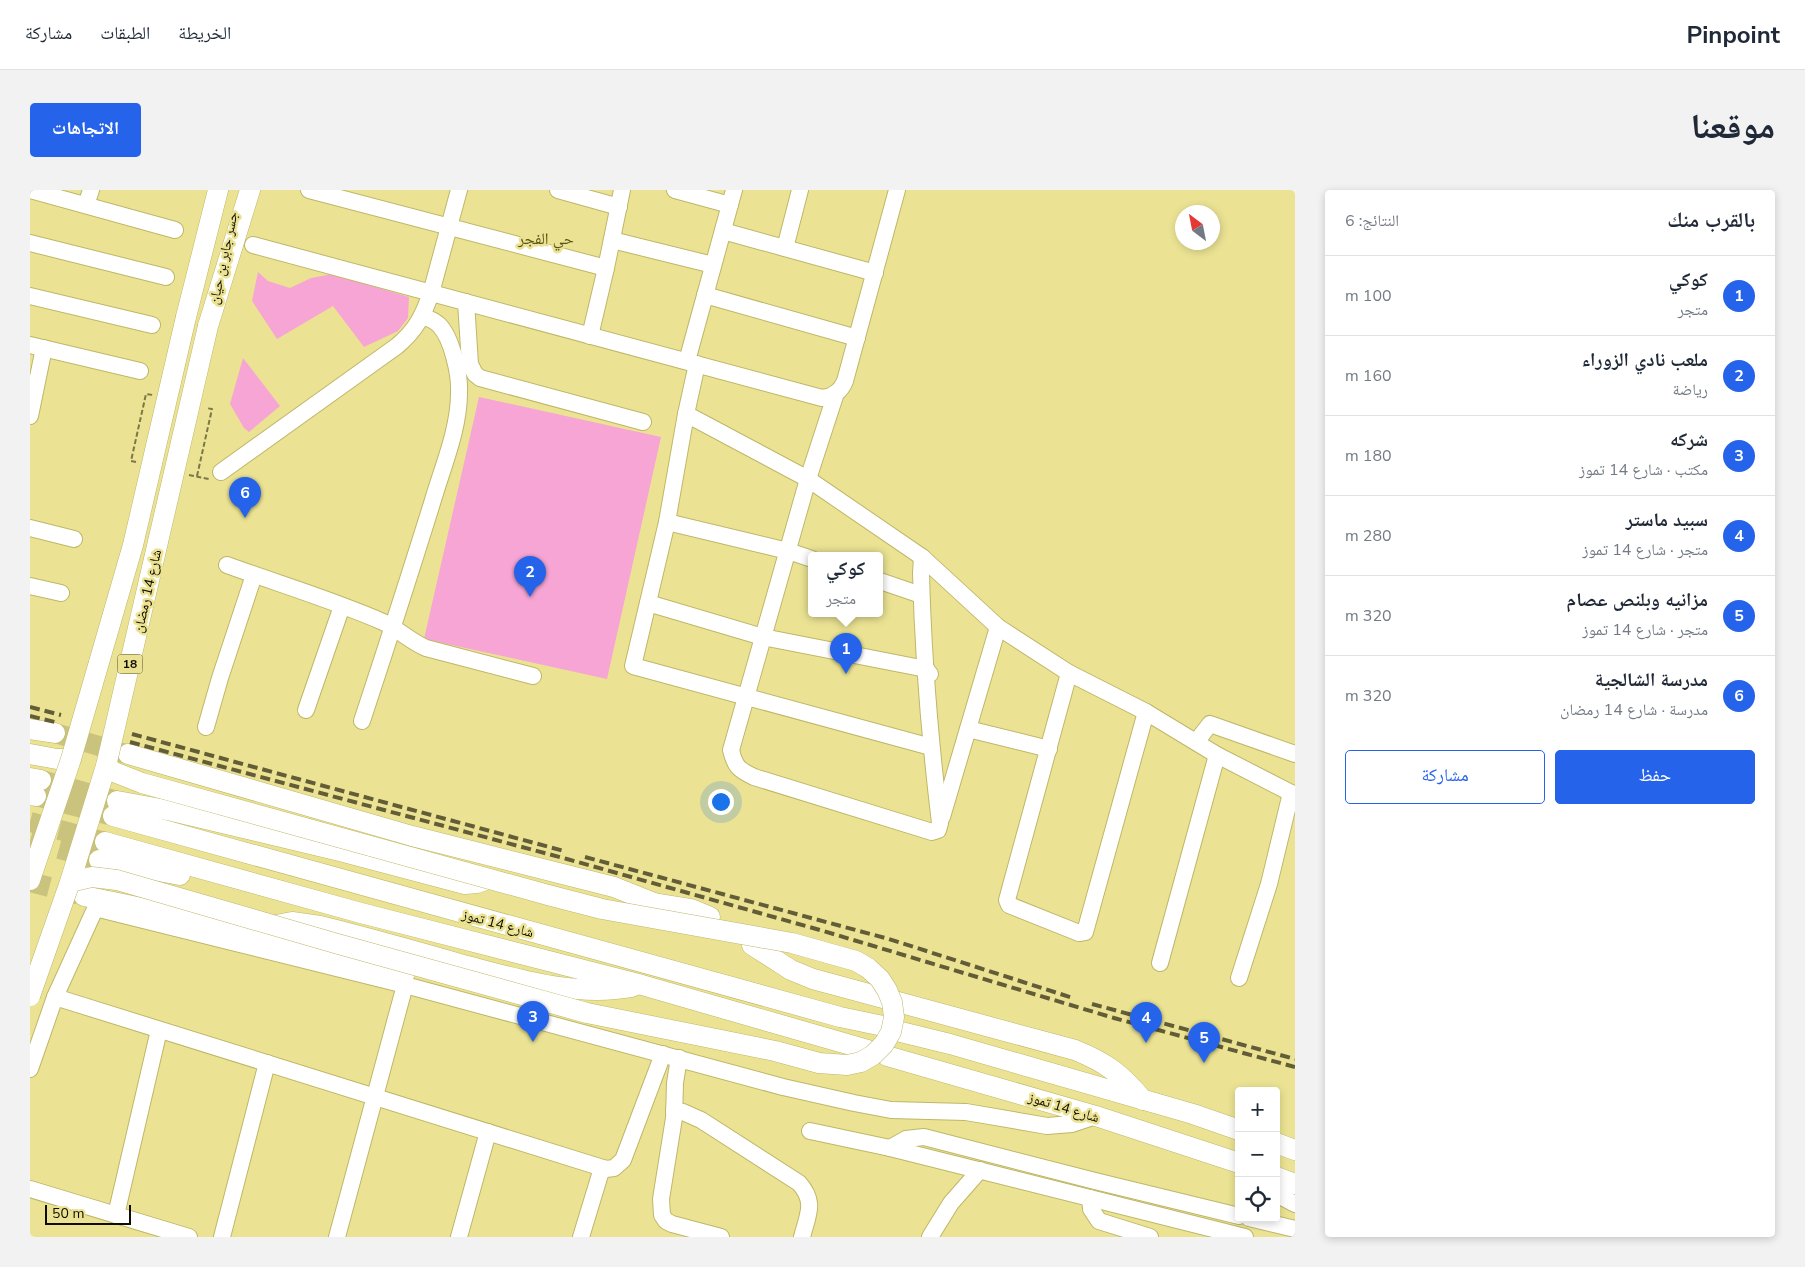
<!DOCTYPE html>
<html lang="ar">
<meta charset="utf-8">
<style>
:root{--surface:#fff;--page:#f2f2f3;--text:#1f2937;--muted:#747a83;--line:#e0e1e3;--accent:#2563eb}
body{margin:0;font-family:"Nunito Sans","Noto Naskh Arabic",sans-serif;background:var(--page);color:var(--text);direction:rtl}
.controls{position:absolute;right:15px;bottom:15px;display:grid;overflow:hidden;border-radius:5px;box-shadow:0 2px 8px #0003}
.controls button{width:45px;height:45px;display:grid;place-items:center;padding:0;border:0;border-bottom:1px solid var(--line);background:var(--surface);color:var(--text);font:25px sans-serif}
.compass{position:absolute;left:1145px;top:15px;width:45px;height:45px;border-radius:50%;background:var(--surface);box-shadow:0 2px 8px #0003;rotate:328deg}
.scale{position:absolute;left:15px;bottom:12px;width:86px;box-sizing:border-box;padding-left:5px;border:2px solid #100d00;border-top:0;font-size:14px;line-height:18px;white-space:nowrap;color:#100d00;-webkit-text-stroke:4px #ebe393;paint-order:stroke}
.you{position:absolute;left:690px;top:611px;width:18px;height:18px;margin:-12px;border:4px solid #fff;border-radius:50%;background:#1a73e8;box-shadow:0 0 0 8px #1a73e833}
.badge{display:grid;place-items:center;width:32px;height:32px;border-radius:50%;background:var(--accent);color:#fff;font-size:16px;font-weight:700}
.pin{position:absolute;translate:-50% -41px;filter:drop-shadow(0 1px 2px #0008)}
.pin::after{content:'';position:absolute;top:26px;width:18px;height:15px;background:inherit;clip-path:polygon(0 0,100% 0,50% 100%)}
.popup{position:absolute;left:778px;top:362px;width:75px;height:65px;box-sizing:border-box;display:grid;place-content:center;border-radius:5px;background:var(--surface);filter:drop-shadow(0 1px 4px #0005);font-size:16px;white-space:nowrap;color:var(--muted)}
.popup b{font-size:19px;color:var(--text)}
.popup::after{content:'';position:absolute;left:50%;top:100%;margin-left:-10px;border:10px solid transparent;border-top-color:var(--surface)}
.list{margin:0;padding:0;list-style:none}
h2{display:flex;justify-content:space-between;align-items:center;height:65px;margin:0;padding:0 20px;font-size:21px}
h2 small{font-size:16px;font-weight:400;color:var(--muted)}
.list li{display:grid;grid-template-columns:32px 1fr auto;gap:15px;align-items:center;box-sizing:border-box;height:80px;padding:0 20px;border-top:1px solid var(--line)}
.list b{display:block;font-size:19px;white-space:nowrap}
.list p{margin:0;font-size:16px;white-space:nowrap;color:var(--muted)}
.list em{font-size:16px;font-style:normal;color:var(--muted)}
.actions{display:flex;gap:10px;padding:15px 20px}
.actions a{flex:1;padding:11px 0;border:1px solid var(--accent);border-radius:5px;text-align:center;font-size:18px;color:var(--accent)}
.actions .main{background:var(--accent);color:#fff}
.icon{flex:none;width:28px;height:28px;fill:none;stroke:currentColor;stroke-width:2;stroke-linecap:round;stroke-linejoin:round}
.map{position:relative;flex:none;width:1265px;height:1047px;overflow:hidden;direction:ltr;border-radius:5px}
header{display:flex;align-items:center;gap:30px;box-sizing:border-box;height:70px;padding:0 25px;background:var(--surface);border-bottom:1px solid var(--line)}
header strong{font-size:24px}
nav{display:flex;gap:28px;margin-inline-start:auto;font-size:18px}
.intro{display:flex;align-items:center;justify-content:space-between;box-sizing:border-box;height:120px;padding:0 30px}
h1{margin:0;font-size:35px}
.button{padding:12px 22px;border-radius:5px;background:var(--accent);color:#fff;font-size:18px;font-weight:700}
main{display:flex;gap:30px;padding:0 30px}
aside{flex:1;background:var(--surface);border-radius:5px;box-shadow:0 2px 8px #0003}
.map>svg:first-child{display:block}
.green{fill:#f6a5d5}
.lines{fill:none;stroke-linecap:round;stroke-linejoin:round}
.major-tunnel{stroke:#cac37d;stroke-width:20;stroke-dasharray:20 10;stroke-linecap:butt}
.minor-casing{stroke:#bfb768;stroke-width:18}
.major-casing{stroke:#bfb768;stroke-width:21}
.path{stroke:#7c7749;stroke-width:2;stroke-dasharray:5 2.5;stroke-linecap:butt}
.minor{stroke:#fff;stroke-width:16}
.major{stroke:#fff;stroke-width:20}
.rail{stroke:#625d37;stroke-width:4;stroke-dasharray:10 5;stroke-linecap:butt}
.major-bridge-casing{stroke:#bfb768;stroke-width:21;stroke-linecap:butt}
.major-bridge{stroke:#fff;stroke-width:20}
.labels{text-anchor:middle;stroke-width:5;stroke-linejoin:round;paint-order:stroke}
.shield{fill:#ebe393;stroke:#524d2c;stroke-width:1}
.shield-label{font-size:12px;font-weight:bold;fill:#100d00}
.street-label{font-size:14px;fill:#100d00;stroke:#ebe393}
.quarter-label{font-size:16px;fill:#5b5417;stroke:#ebe393}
</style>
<header>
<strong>Pinpoint</strong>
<nav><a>الخريطة</a><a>الطبقات</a><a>مشاركة</a></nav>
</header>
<div class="intro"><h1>موقعنا</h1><a class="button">الاتجاهات</a></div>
<main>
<aside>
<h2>بالقرب منك<small>النتائج: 6</small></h2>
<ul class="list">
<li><span class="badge">1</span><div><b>كوكي</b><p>متجر</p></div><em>100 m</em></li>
<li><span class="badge">2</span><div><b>ملعب نادي الزوراء</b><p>رياضة</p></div><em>160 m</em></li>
<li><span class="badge">3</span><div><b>شركه</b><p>مكتب · شارع 14 تموز</p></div><em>180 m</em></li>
<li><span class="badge">4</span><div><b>سبيد ماستر</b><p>متجر · شارع 14 تموز</p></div><em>280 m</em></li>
<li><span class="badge">5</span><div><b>مزانيه وبلنص عصام</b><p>متجر · شارع 14 تموز</p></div><em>320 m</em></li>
<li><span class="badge">6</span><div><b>مدرسة الشالجية</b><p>مدرسة · شارع 14 رمضان</p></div><em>320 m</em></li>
</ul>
<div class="actions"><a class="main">حفظ</a><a>مشاركة</a></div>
</aside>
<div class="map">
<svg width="1265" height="1047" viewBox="0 0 1265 1047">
<rect width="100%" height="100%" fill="#ebe393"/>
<g class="green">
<path d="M228,82L238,91L260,98L281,88L302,84L379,107L378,128L368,141L334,157L303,116L247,149L222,111Z"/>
<path d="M213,168L250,216L219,242L214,238L200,214Z"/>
<path d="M449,207L631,247L577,489L394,449Z"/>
</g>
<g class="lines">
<g class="major-tunnel">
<path d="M25,543L96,564"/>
<path d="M11,590L87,611"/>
<path d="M6,606L79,625"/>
<path d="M0,632L75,652"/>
<path d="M0,651L66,669"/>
<path d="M0,692L54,706"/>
</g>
<defs>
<g id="minor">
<path d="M0,0L145,40"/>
<path d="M279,0L576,78"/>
<path d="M528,0L589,17"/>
<path d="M645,0L700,15"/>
<path d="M56,15L61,0"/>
<path d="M693,41L845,83"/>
<path d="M582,50L683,75"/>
<path d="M0,53L136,87"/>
<path d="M223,55L792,208C803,207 811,201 815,191L867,0"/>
<path d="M755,58L770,0"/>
<path d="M675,105L827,148"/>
<path d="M0,106L122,135"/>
<path d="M436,112L440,174L445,184L450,188L613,232"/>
<path d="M560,146L576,78L592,0"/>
<path d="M0,155L110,181"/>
<path d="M657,171L704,0"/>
<path d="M667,174L656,224L637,332L603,476L901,557"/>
<path d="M806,203L778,289L701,560C705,577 709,580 724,587L902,642L908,640L910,633C900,550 893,466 891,383L892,367"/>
<path d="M656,224L778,289L892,367L968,437L1039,483L1116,522L1187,565L1265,605"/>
<path d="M0,226L14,158"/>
<path d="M191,282L367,156C386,140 393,126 401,103L429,0"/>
<path d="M637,332L758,361L782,369"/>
<path d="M0,338L44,349"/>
<path d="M197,375C249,394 303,410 353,432C368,439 380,451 396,458L503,486"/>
<path d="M850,391L891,405"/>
<path d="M0,396L31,403"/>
<path d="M618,413L733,447L896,479L900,484"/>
<path d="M1039,483L977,710L979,715L1049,743L1055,742L1116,522"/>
<path d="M276,520L312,416"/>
<path d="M332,531C356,458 380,384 403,310C413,276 429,239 429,203C430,185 422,148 409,135C404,130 398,128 392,126"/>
<path d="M176,537L190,488L224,385"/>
<path d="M938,539L1019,559"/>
<path d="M1166,552L1180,534L1265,564"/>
<path d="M912,627L968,437"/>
<path d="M65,718L375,795L753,897L824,913L861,920L936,922L1017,936L1042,934L1066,926"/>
<path d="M1130,773L1187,565"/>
<path d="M1209,788L1239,694L1261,603"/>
<path d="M25,807L576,979L584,978L593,970L633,864"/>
<path d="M649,868L645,893L644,928L631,1009L632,1025L636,1031L642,1034L691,1047"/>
<path d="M0,879L25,807L70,708"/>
<path d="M644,920L653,922L671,930L769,993C786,1012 778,1024 772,1047"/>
<path d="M780,941L860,958L1215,1047"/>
<path d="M860,958L876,949L894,947L1065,991L1209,1026"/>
<path d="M0,999L159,1047"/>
<path d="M1246,1004L1265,1014"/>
<path d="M1060,1008L1061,1019L1069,1031L1120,1047"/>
<path d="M86,1025L129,840"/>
<path d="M1219,1028L1265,1039"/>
<path d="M192,1047L237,873"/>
<path d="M307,1047L375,795"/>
<path d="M429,1047L458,942"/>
<path d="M551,1047L572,978"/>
<path d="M900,1047L921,1013L950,980"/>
</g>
<g id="major">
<path d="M156,127L188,0"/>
<path d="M178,136L220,0"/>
<path d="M0,539L25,543"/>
<path d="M0,564L27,569H41"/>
<path d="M98,564L382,646L584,697L624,713"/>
<path d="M0,588L11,590"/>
<path d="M0,605L6,606"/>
<path d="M87,611L142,621L314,662L435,694L447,693L458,689"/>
<path d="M83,626L810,827L853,836"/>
<path d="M75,652L331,723L612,795L838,860"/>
<path d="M69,670L150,685"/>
<path d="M54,706L141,724L375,783"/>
<path d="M611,711L661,719L680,727"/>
<path d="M246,735L262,732L290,736C339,748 388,762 437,776C491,790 546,807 602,797"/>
<path d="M722,755L761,780L783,789L1045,860C1077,873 1091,884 1113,910"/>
<path d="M871,842L920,854L1163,924L1209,940"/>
<path d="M857,866L1066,926L1209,973"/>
<path d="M1246,953L1265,960"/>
<path d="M1246,987L1265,994"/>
</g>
</defs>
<use href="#minor" class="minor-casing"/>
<use href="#major" class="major-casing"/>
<g class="path">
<path d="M106,272L101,271L116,204L123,205"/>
<path d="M159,285L179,289"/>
<path d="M167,286L182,219L176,218"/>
</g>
<use href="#minor" class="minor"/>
<use href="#major" class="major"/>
<g class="rail">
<path d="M0,517L31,525"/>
<path d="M0,526L29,533"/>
<path d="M102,544L534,661"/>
<path d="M100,552L537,669L790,740L1084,828L1265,877"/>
<path d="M555,667L859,749L1043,808"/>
<path d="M1062,814L1265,869"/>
</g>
<defs>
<g id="major-bridge">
<path d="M0,690L41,569L103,355L156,127"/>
<path d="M40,692L62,687L87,690L308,754L557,823L745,861L789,873L817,875L831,872L843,865L854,854L861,842L864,827L862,812L857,800L850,789L838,778L826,771L762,753L572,719L518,705L112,593L84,582L76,576"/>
<path d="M0,806L40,692L76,576L178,136"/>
</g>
</defs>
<use href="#major-bridge" class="major-bridge-casing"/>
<use href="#major-bridge" class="major-bridge"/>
</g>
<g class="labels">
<rect class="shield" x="87.5" y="464.5" width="25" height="19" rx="4"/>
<g class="shield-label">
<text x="100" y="478">18</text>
</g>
<g class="street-label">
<text transform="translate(193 68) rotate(-78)" y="5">جسر جابر بن حيان</text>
<text transform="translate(117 401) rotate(-77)" y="5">شارع 14 رمضان</text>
<text transform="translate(468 733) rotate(15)" y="5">شارع 14 تموز</text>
<text transform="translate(1034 917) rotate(17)" y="5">شارع 14 تموز</text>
</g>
<g class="quarter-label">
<text x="516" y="54">حي الفجر</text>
</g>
</g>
</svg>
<div class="controls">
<button>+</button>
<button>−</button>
<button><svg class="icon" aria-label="locate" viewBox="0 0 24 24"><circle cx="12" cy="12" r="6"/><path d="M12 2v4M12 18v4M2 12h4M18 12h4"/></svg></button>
</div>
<svg class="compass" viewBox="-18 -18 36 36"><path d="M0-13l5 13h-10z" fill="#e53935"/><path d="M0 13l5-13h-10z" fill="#747a83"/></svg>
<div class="scale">50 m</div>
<div class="you"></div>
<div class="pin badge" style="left:816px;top:484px">1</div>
<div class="popup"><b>كوكي</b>متجر</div>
<div class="pin badge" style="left:500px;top:407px">2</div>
<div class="pin badge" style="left:503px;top:852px">3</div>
<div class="pin badge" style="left:1116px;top:853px">4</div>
<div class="pin badge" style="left:1174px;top:873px">5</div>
<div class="pin badge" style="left:215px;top:328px">6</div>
</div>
</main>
